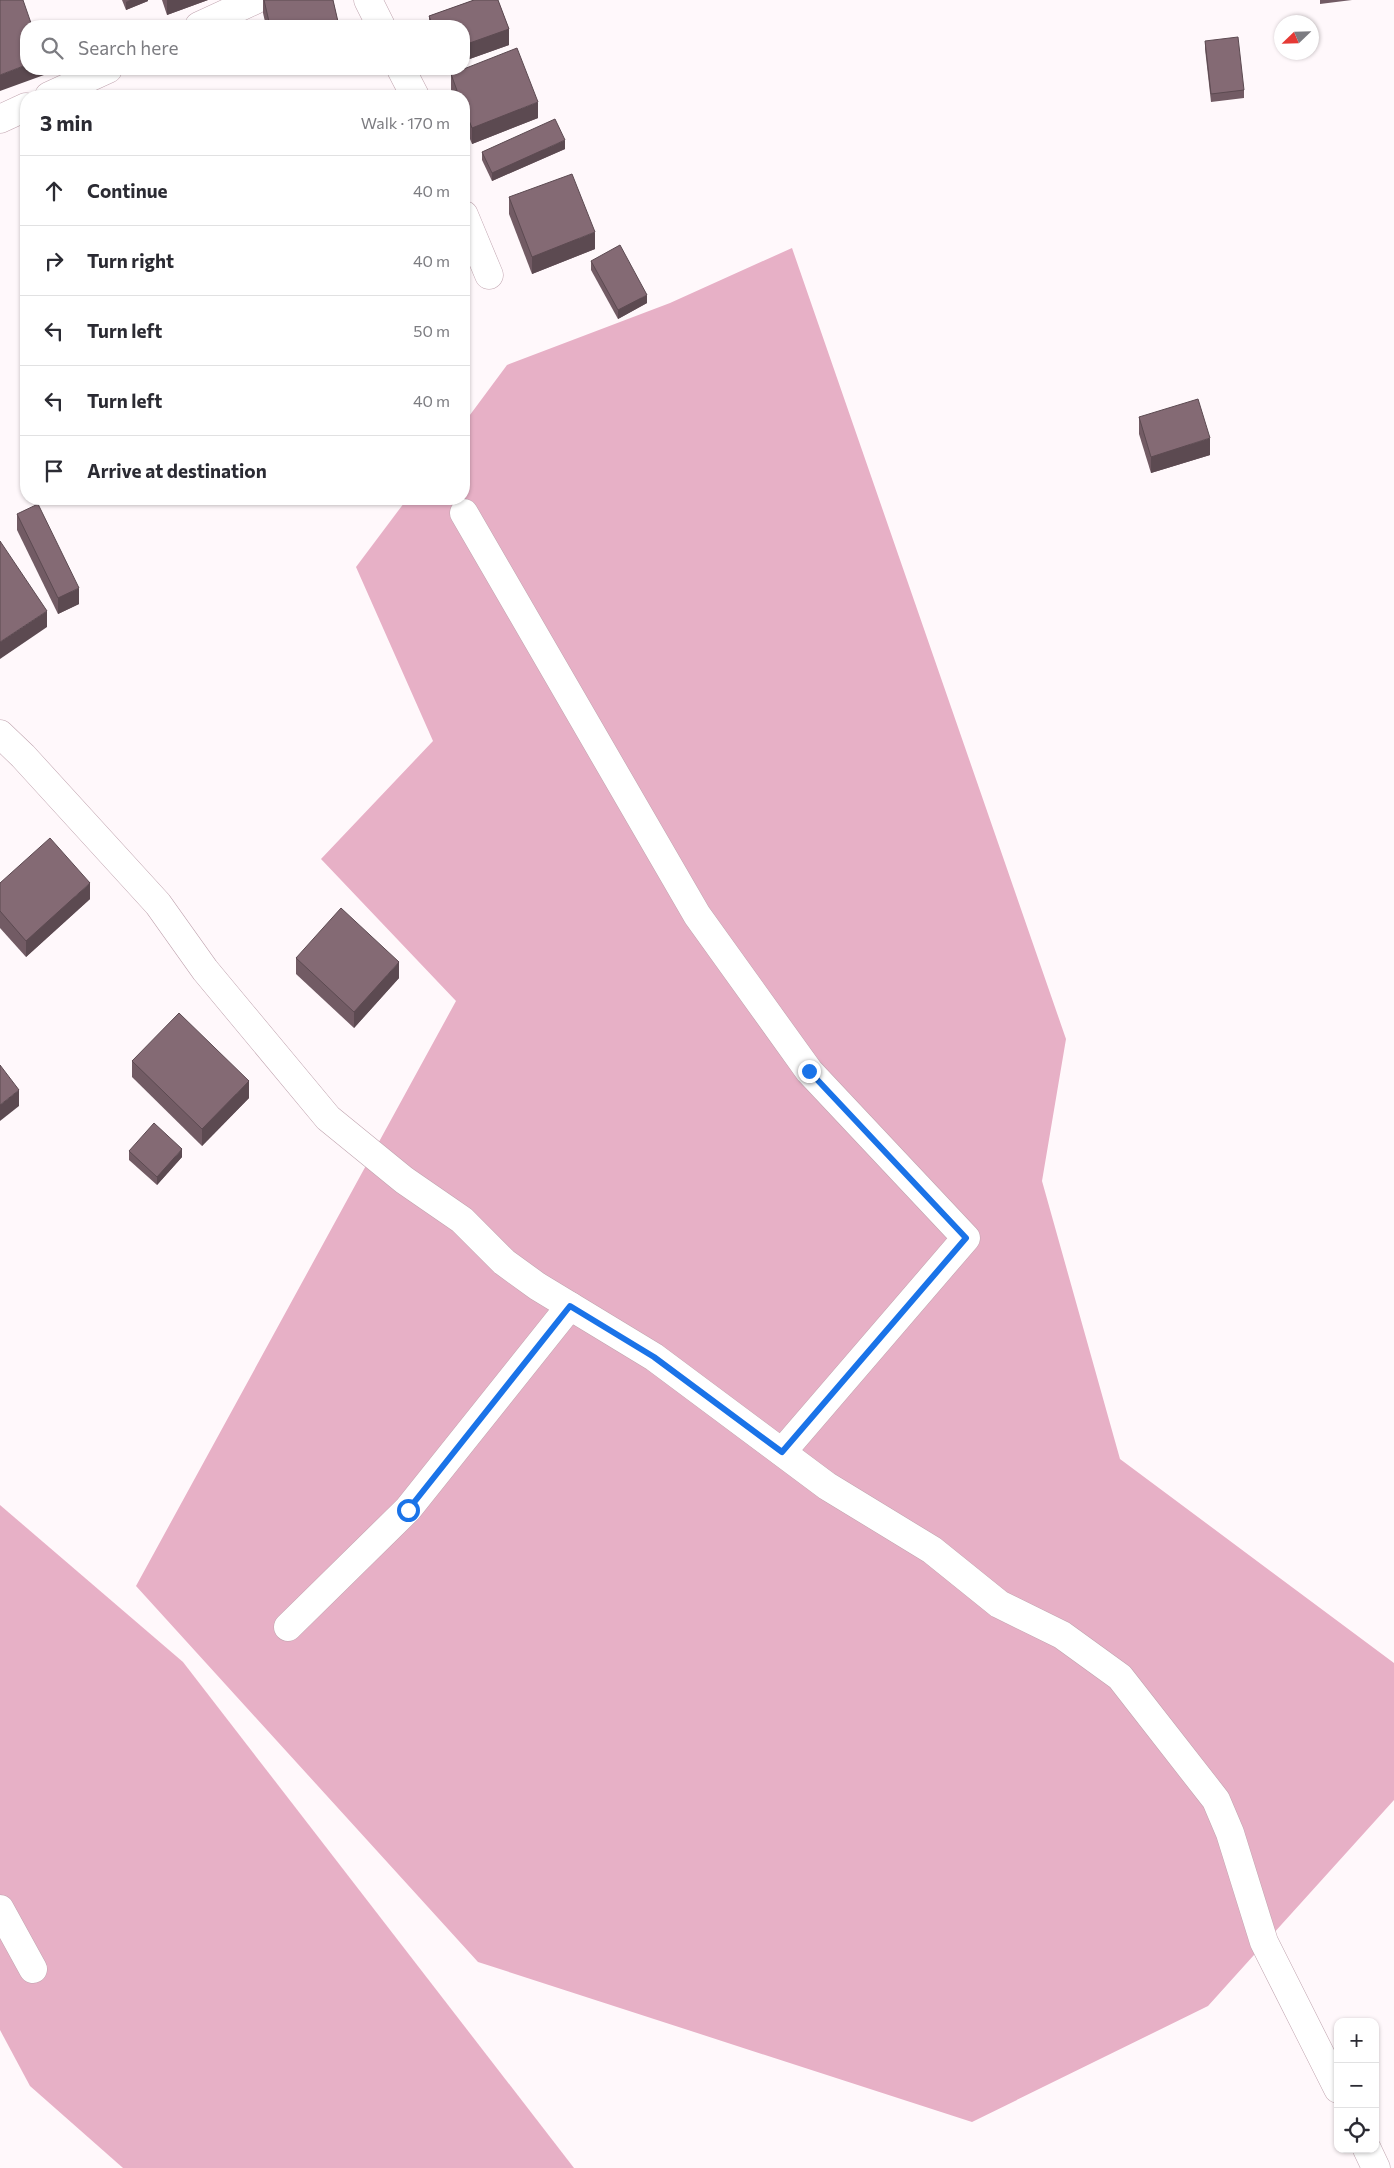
<!DOCTYPE html>
<meta charset="utf-8">
<style>
:root{--surface:#fff;--page:#f2f2f3;--text:#2b2b33;--muted:#7c7c81;--line:#e1e1e2}
body{margin:0;font-family:Commissioner,sans-serif;background:var(--page);color:var(--text)}
.controls{position:absolute;right:15px;bottom:15px;display:grid;overflow:hidden;border-radius:10px;box-shadow:0 1px 4px #0004}
.controls button{width:45px;height:45px;display:grid;place-items:center;padding:0;border:0;border-bottom:1px solid var(--line);background:var(--surface);color:var(--text);font:25px sans-serif}
.compass{position:absolute;left:1274px;top:15px;width:45px;height:45px;border-radius:50%;background:var(--surface);box-shadow:0 1px 4px #0004;rotate:247deg}
.stop{position:absolute;width:15px;height:15px;margin:-11px;border:4px solid #1a73e8;border-radius:50%;background:#fff}
.stop.end{background:#1a73e8;border-color:#fff;box-shadow:0 1px 5px #0008}
.list{margin:0;padding:0;list-style:none}
h2{display:flex;justify-content:space-between;align-items:center;height:65px;margin:0;padding:0 20px;font-size:21px}
h2 small{font-size:16px;font-weight:400;color:var(--muted)}
.list li{display:grid;grid-template-columns:32px 1fr auto;gap:15px;align-items:center;box-sizing:border-box;height:70px;padding:0 20px;border-top:1px solid var(--line)}
.list b{display:block;font-size:19px;white-space:nowrap}
.list em{font-size:16px;font-style:normal;color:var(--muted)}
.icon{flex:none;width:28px;height:28px;fill:none;stroke:currentColor;stroke-width:2;stroke-linecap:round;stroke-linejoin:round}
.map{position:relative;flex:none;width:1394px;height:2168px;overflow:hidden}
.search{position:absolute;background:var(--surface);box-shadow:0 1px 4px #0004;left:20px;top:20px;width:450px;height:55px;display:flex;align-items:center;gap:12px;box-sizing:border-box;padding:0 18px;border-radius:20px;color:var(--muted);font-size:19px}
.panel{position:absolute;background:var(--surface);box-shadow:0 1px 4px #0004;left:20px;top:90px;width:450px;height:415px;border-radius:20px}
.map>svg:first-child{display:block}
.forest{fill:#e7b0c6}
.lines{fill:none;stroke-linecap:round;stroke-linejoin:round}
.minor-casing{stroke:#c0a4af;stroke-width:29}
.minor{stroke:#fff;stroke-width:28}
.wall{fill:#725b64}
.shaded-wall{fill:#5c4a51}
.building{fill:#846a74;stroke:#5c4a51}
.route{stroke:#1a73e8;stroke-width:6}
</style>
<div class="map">
<svg width="1394" height="2168" viewBox="0 0 1394 2168">
<rect width="100%" height="100%" fill="#fff8fb"/>
<g class="forest">
<path d="M792,248L1066,1039L1042,1181L1120,1459L1394,1663V1800L1208,2006L972,2122L478,1962L136,1586L456,1001L321,859L433,741L356,567L407,499H464V423L507,365L670,303Z"/>
<path d="M0,1505L183,1662L574,2168H123L30,2086L0,2030Z"/>
</g>
<g class="lines">
<defs>
<g id="minor">
<path d="M368,0L381,26"/>
<path d="M199,26L255,0"/>
<path d="M401,69L415,96"/>
<path d="M49,96L108,69"/>
<path d="M0,119L26,107"/>
<path d="M464,215L489,275"/>
<path d="M464,513L697,915L809,1071L966,1238L782,1452"/>
<path d="M0,734L23,756L158,904L205,970L328,1118L404,1180L462,1220L504,1262L537,1286L654,1357L827,1486L932,1550L999,1604L1062,1635L1120,1677L1216,1800L1230,1833L1264,1942L1338,2089"/>
<path d="M288,1627L408,1509L570,1306"/>
<path d="M0,1909L33,1969"/>
<path d="M1367,2149L1376,2168"/>
</g>
</defs>
<use href="#minor" class="minor-casing"/>
<use href="#minor" class="minor"/>
</g>
<g class="wall">
<path d="M122,0H148V1L126,10Z"/>
<path d="M162,0H208L167,15Z"/>
<path d="M263,0H333L339,26H266L263,13Z"/>
<path d="M474,0H498L509,29V45L464,61V26H429V16Z"/>
<path d="M1320,0H1352L1320,4Z"/>
<path d="M1205,41L1244,90V98L1211,102L1205,49Z"/>
<path d="M451,74L538,118L472,144L464,124V96H453L451,90Z"/>
<path d="M565,149L492,181L482,160V152Z"/>
<path d="M509,197L595,249L532,274L509,214Z"/>
<path d="M591,261L647,303L618,319L591,270Z"/>
<path d="M1139,417L1210,455L1151,473L1139,434Z"/>
<path d="M17,514L79,604L58,614L17,530Z"/>
<path d="M0,883L90,899L26,957L0,928Z"/>
<path d="M296,958L399,978L354,1028L296,974Z"/>
<path d="M132,1061L249,1098L202,1146L132,1077Z"/>
<path d="M129,1151L182,1157L157,1185L129,1160Z"/>
</g>
<g class="shaded-wall">
<path d="M130,0H148V1L126,10V2Z"/>
<path d="M167,0H208L167,15Z"/>
<path d="M509,29V45L464,61V45Z"/>
<path d="M26,65V69H44V75L0,91V75Z"/>
<path d="M538,102V118L472,144V128Z"/>
<path d="M565,140V149L492,181V173Z"/>
<path d="M595,232V249L532,274V257Z"/>
<path d="M647,295V303L618,319V310Z"/>
<path d="M1210,438V455L1151,473V457Z"/>
<path d="M79,588V604L58,614V598Z"/>
<path d="M47,611V627L0,659V642Z"/>
<path d="M90,883V899L26,957V941Z"/>
<path d="M399,962V978L354,1028V1012Z"/>
<path d="M249,1081V1098L202,1146V1129Z"/>
<path d="M19,1090V1106L0,1121V1105Z"/>
<path d="M182,1149V1157L157,1185V1177Z"/>
</g>
<g class="building">
<path d="M0,0H23L32,26H26V65L0,75Z"/>
<path d="M264,0H333L339,26H270Z"/>
<path d="M474,0H498L509,29L464,45V26H433L429,16Z"/>
<path d="M1238,37L1244,90L1211,94L1205,41Z"/>
<path d="M517,48L538,102L472,128L464,108V96H459L451,74Z"/>
<path d="M555,119L565,140L492,173L482,152Z"/>
<path d="M572,174L595,232L532,257L509,197Z"/>
<path d="M620,245L647,295L618,310L591,261Z"/>
<path d="M1198,399L1210,438L1151,457L1139,417Z"/>
<path d="M38,504L79,588L58,598L17,514Z"/>
<path d="M0,541L47,611L0,642Z"/>
<path d="M50,838L90,883L26,941L0,911V883Z"/>
<path d="M341,908L399,962L354,1012L296,958Z"/>
<path d="M179,1013L249,1081L202,1129L132,1061Z"/>
<path d="M0,1065L19,1090L0,1105Z"/>
<path d="M154,1123L182,1149L157,1177L129,1151Z"/>
</g>
<g class="lines">
<path class="route" d="M408,1510L570,1306L654,1357L782,1452L966,1238L809,1071"/>
</g>
</svg>
<div class="controls">
<button>+</button>
<button>−</button>
<button><svg class="icon" aria-label="locate" viewBox="0 0 24 24"><circle cx="12" cy="12" r="6"/><path d="M12 2v4M12 18v4M2 12h4M18 12h4"/></svg></button>
</div>
<svg class="compass" viewBox="-18 -18 36 36"><path d="M0-13l5 13h-10z" fill="#e53935"/><path d="M0 13l5-13h-10z" fill="#7c7c81"/></svg>
<div class="stop" style="left:408px;top:1510px"></div>
<div class="stop end" style="left:809px;top:1071px"></div>
<div class="search"><svg class="icon" aria-label="search" viewBox="0 0 24 24"><circle cx="10" cy="10" r="6"/><path d="M15 15l6 6"/></svg>Search here</div>
<section class="panel">
<h2>3 min<small>Walk · 170 m</small></h2>
<ul class="list">
<li><svg class="icon" aria-label="ahead" viewBox="0 0 24 24"><path d="M12 20V5M6 11l6-6 6 6"/></svg><div><b>Continue</b></div><em>40 m</em></li>
<li><svg class="icon" aria-label="right" viewBox="0 0 24 24"><path d="M7 20v-9h11M14 6l5 5-5 5"/></svg><div><b>Turn right</b></div><em>40 m</em></li>
<li><svg class="icon" aria-label="left" viewBox="0 0 24 24"><path d="M17 20v-9H6M10 6l-5 5 5 5"/></svg><div><b>Turn left</b></div><em>50 m</em></li>
<li><svg class="icon" aria-label="left" viewBox="0 0 24 24"><path d="M17 20v-9H6M10 6l-5 5 5 5"/></svg><div><b>Turn left</b></div><em>40 m</em></li>
<li><svg class="icon" aria-label="arrive" viewBox="0 0 24 24"><path d="M6 21V4h12l-3 4 3 4H6"/></svg><div><b>Arrive at destination</b></div></li>
</ul>
</section>
</div>
